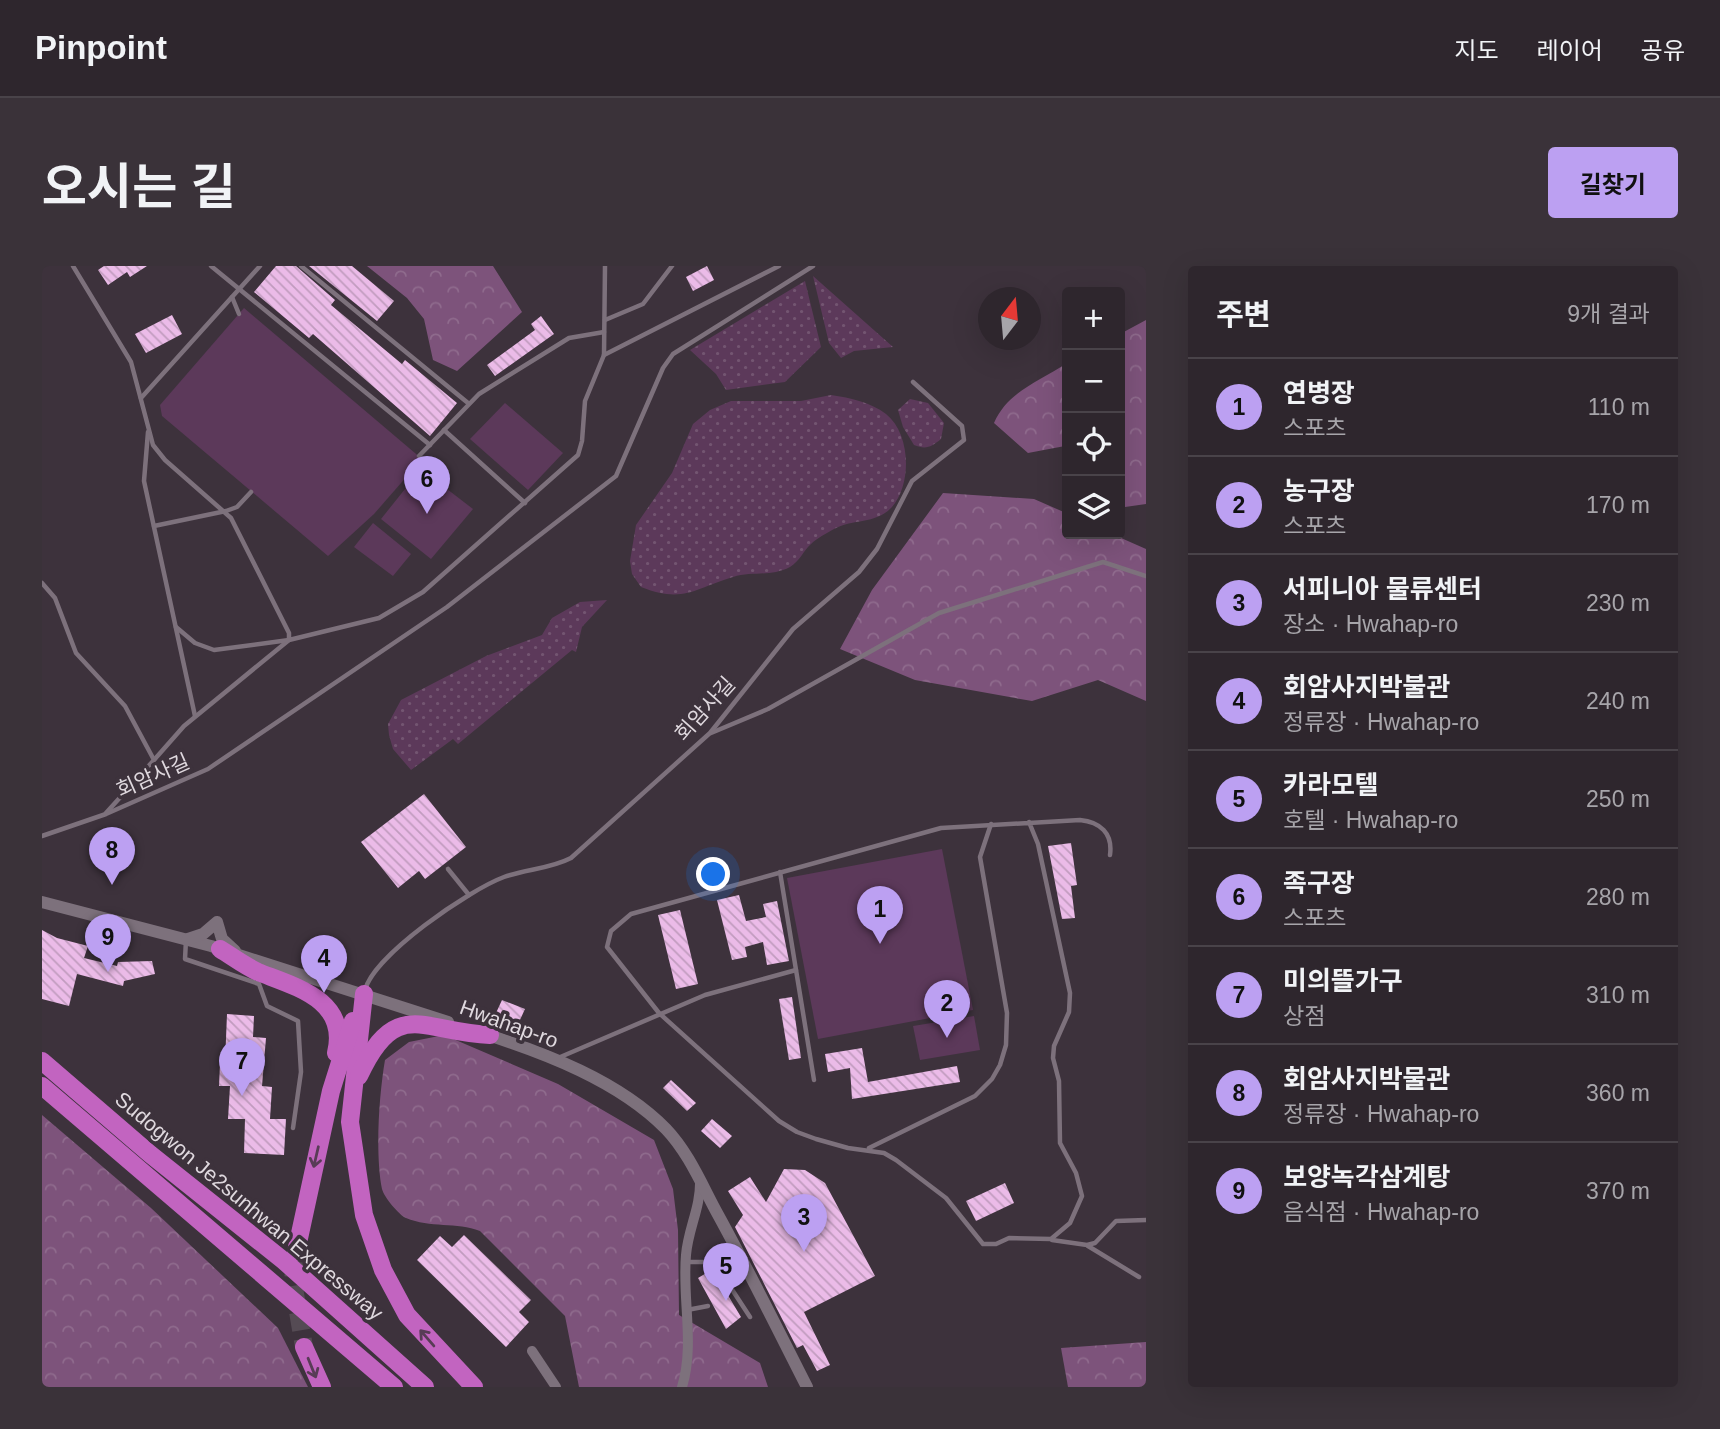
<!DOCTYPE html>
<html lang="ko">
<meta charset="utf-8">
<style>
:root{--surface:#2e262d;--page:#3a3239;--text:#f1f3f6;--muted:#a7a5aa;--line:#494349;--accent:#bca0f2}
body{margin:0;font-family:Helvetica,"Noto Sans KR",sans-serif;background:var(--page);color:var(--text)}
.controls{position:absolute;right:21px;top:21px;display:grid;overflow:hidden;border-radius:7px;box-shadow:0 7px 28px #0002}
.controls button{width:63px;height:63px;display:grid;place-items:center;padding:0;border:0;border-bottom:2px solid var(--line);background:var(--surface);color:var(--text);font:35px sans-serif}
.compass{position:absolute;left:936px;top:21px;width:63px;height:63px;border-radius:50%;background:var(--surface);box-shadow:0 7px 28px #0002;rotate:16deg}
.you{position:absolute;left:672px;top:609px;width:24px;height:24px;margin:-18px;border:5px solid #fff;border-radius:50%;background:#1a73e8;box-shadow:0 0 0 10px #1a73e833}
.badge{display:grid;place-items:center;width:46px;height:46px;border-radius:50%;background:var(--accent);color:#111;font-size:23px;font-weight:700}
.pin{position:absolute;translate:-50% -58px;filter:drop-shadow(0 2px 4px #0008)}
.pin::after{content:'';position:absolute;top:37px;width:24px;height:21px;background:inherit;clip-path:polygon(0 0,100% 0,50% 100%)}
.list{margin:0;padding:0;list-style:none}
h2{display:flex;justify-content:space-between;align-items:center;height:91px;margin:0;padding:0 28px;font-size:30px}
h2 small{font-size:23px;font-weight:400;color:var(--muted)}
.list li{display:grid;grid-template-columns:46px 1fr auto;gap:21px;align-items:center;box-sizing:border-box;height:98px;padding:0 28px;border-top:2px solid var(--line)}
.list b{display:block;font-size:26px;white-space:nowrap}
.list p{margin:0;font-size:23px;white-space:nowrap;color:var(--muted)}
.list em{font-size:23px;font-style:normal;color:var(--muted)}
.icon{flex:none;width:38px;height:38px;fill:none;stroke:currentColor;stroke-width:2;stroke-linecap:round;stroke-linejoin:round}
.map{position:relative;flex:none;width:1104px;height:1121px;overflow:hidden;border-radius:7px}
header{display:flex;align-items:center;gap:42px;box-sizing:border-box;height:98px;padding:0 35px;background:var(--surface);border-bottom:2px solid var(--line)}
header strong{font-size:33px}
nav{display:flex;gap:38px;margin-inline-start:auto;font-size:24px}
.intro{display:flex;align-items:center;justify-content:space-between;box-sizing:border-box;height:168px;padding:0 42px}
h1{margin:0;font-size:49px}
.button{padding:18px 32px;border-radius:7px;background:var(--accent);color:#111;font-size:24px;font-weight:700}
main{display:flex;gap:42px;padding:0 42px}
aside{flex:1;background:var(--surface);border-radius:7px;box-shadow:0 7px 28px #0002}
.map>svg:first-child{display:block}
.grass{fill:url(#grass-dots)}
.forest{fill:url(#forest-crowns)}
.pitch{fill:#5c395a}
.building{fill:url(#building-back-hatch)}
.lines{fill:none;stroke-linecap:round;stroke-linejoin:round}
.motorway-tunnel{stroke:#554b54;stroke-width:18;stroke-dasharray:18 9;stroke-linecap:butt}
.service{stroke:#7d717c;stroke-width:4.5}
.minor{stroke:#7d717c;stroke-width:10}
.secondary{stroke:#7d717c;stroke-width:12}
.motorway{stroke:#c264c0;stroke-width:18}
.oneway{stroke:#583c56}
.labels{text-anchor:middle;stroke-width:7;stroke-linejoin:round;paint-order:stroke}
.street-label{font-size:21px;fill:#dfd8de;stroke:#3d323c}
</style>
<header>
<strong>Pinpoint</strong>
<nav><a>지도</a><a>레이어</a><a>공유</a></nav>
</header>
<div class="intro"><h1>오시는 길</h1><a class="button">길찾기</a></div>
<main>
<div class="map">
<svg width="1104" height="1121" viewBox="0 0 1104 1121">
<defs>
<pattern id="grass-dots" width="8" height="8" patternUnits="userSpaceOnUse" patternTransform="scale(1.75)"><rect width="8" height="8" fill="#5c395a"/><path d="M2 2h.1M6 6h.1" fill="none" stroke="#735571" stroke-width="1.8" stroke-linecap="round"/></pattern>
<pattern id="forest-crowns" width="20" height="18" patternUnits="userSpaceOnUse" patternTransform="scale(1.75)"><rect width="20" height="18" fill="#7d537b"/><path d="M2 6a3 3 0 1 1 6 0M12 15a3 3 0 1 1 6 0" fill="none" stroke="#8f6b8d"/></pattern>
<pattern id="building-back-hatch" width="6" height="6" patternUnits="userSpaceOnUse" patternTransform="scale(1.75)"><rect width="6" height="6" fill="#ebbbe8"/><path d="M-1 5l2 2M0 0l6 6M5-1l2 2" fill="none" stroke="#c19cbf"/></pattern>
</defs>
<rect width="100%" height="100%" fill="#3d323c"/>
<g class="grass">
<path d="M771,10L851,81L812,85L799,92L787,77Z"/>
<path d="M763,15L779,81L743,116L684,124L674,108L648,84Z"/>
<path d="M789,129C809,132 828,136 844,148C869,168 870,218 850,241C833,259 812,252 792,263C785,267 775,272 769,278C761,285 758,295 748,301C729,311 710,305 691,311C653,322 642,338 599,321L590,308L588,295L594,259L630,207L651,158L668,144L689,135H759Z"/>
<path d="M868,133L886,137L902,157L899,173C889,181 884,184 872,179L861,161L856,144Z"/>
<path d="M565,334L540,361L534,386L530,384L416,478L411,473L369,504L351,483L347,469L346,458L359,434L444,390L500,369L510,352L538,336Z"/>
</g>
<g class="forest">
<path d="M325,0H451L480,46L415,105L391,94L382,53L365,32Z"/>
<path d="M1104,54V238L1083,241L1078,249V68Z"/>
<path d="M1025,97V184L1023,180L986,187L952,157C966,125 997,116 1025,97Z"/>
<path d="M901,227L992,233L1024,247L1025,243V268H1070L1104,283V435L1056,414L990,435L873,414L798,383L830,324Z"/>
<path d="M402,769L516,818L612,874L631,923L636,964L637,1049L718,1097L726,1121H537L523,1050L438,965C415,956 388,962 364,952C357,949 342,931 340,923C333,888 337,829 343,794L367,776Z"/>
<path d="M0,849L109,942L236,1062L266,1121H0Z"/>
<path d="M1104,1076V1121H1026L1019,1082Z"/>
</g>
<g class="pitch">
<path d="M202,42L380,193L332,248L286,290L120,150L118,139Z"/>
<path d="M463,137L521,187L486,224L428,173Z"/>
<path d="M379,203L431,243L389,293L339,253Z"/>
<path d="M331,257L369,288L351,310L312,281Z"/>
<path d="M900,583L931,744L776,773L745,612Z"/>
<path d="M932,750L938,784L878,794L871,760Z"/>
</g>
<g class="building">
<path d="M62,0H105L88,11L85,6L66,19L56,4Z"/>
<path d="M234,0H254L293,34L289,39L360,98L363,94L415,137L388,170L271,68L267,72L212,26Z"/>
<path d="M267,0H310L352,35L335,55Z"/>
<path d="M665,0L672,14L651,25L644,11Z"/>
<path d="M130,49L140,68L104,87L93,68Z"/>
<path d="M499,50L512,68L453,110L445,99L493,64L489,58Z"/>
<path d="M382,528L424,581L383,613L377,605L356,622L319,576Z"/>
<path d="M1029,577L1035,619L1029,620L1033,652L1020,653L1006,580Z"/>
<path d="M697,629L704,655L724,651L721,638L735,635L747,695L725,699L721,676L703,681L705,691L690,694L675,634Z"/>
<path d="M638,644L656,718L634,723L616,649Z"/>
<path d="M0,664L15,672L46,680L42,692L75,700L76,696L110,695L113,708L82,715L81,720L35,708L27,740L0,733Z"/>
<path d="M750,731L759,792L747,794L737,733Z"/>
<path d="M460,734L483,743L477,756L454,747Z"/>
<path d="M185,748L212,750L211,771L224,772L220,820L230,821L228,853H244L242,889L202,887L203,853H186L188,820H177L178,797H183Z"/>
<path d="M820,782L826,816L915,800L918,816L810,833L808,802L786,806L783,788Z"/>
<path d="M629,814L654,837L645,845L621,822Z"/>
<path d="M670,853L690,870L678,882L659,865Z"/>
<path d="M742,903L763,904L783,917L833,1010L762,1046L788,1099L775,1105L761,1079L755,1082L693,961L701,949L686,925L708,911L724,936Z"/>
<path d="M963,917L972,937L934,955L924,935Z"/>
<path d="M422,969L489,1034L477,1046L487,1056L464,1081L375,994L398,970L410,981Z"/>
<path d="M666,1006L668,1008L672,1006L699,1051L684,1063L656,1012Z"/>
</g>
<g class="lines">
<path class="motorway-tunnel" d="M253,993L251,1016L262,1081"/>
<g class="service">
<path d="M31,0L89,96L111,179L123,194L189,252L247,367V374L142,460L112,494"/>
<path d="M169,0L388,179"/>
<path d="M259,0L426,137"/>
<path d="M190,31L197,48"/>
<path d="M563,54L601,38L630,0"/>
<path d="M562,89L737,0"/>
<path d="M99,132L218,0"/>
<path d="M402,164L483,237"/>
<path d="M106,166L102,215L153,450"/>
<path d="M377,190L437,128L527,72L562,66"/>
<path d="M112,260L184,245L195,241L209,226"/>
<path d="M0,317L13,332L34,387L83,440L112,494L64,547"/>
<path d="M134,361L153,377L172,384L247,374L337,352L381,326L536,189L540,175L543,135L562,89L563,0"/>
<path d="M669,467L726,443L897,347L1061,296L1104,310"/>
<path d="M987,556L996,578L1028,727L1027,746L1012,780L1011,792L1017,815L1018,877L1034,907L1040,930L1028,957L1009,973L967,972L954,978H941L904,932L854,894L842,887L806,882L774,873L755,866L737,855L617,747L565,681L569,665L589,648L899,562L1038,554C1058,556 1071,567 1068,589"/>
<path d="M0,570L64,548L166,503L405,341L574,210L621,102L631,88L771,0"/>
<path d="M406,603L427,629"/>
<path d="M738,606L772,814"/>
<path d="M144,674L143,693L217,718L225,740L256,755L259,806L251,862"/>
<path d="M323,724C332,689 427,624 462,611C484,603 508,603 529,592L668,467L751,363L817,306L835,283L870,215L922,174L920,160L871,116"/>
<path d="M516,792L663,729L754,704"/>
<path d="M827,882L933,830L950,813L958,799L964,779L965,747L938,591L949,558"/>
<path d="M1010,974L1045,979L1053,977L1074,955L1104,954"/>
<path d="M1046,980L1097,1011"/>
<path d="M644,996H672L708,1051"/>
<path d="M645,1044L666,1040"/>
</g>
<g class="minor">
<path d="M490,1085L514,1121"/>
<path d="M640,1121C653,1078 640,1033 644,989C646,963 659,941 658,914"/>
</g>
<g class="secondary">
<path d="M0,636L169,680L406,756"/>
<path d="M146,673L161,668L175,656L180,673L193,685"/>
<path d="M440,767C503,787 577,815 624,863C646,886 659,917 674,945C706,1003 735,1062 765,1121"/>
</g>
<g class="motorway">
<path d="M178,683C191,691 203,700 216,706C254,721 307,734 294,787"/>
<path d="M322,728L308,856L322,949L341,1004L365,1049L432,1121"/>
<path d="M0,795L108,888L242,995L383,1121"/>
<path d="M317,810C354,730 380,766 448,769"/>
<path d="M0,820L352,1121"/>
<path d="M254,986L289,825L311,755"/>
<path d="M262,1081L280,1121"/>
</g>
</g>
<defs><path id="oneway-shaft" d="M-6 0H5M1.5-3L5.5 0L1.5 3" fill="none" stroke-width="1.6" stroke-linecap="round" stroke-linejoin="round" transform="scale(1.75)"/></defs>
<g class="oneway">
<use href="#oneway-shaft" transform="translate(274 891) rotate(103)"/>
<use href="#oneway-shaft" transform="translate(385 1072) rotate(-131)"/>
<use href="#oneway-shaft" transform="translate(270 1102) rotate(68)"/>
</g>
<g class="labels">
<g class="street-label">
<text transform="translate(663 443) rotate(-48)" y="7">회암사길</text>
<text transform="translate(111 510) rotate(-24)" y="7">회암사길</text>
<text transform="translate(467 758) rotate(20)" y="7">Hwahap-ro</text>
<text transform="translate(207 940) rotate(40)" y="7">Sudogwon Je2sunhwan Expressway</text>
</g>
</g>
</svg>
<div class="controls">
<button>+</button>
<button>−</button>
<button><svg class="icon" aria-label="locate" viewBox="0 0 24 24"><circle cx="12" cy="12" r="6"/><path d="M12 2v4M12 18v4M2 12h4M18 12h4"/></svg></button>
<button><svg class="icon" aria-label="layers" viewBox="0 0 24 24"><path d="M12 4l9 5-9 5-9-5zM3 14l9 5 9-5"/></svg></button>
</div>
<svg class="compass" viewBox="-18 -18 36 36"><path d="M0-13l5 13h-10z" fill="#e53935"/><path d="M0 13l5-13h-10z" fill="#a7a5aa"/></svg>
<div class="you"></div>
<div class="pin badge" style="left:838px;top:678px">1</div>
<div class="pin badge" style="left:905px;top:772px">2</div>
<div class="pin badge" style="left:762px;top:986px">3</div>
<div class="pin badge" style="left:282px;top:727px">4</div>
<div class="pin badge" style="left:684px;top:1035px">5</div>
<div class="pin badge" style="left:385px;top:248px">6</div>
<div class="pin badge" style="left:200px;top:830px">7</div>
<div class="pin badge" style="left:70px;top:619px">8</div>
<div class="pin badge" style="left:66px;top:706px">9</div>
</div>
<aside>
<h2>주변<small>9개 결과</small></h2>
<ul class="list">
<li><span class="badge">1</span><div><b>연병장</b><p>스포츠</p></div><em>110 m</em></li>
<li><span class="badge">2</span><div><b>농구장</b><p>스포츠</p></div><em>170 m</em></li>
<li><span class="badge">3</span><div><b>서피니아 물류센터</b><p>장소 · Hwahap-ro</p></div><em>230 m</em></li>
<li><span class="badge">4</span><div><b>회암사지박불관</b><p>정류장 · Hwahap-ro</p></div><em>240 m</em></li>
<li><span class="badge">5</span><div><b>카라모텔</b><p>호텔 · Hwahap-ro</p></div><em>250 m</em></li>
<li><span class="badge">6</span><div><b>족구장</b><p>스포츠</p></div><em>280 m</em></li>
<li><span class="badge">7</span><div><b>미의뜰가구</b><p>상점</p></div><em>310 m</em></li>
<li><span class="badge">8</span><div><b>회암사지박물관</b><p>정류장 · Hwahap-ro</p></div><em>360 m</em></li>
<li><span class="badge">9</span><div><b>보양녹각삼계탕</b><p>음식점 · Hwahap-ro</p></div><em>370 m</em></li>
</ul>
</aside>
</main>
